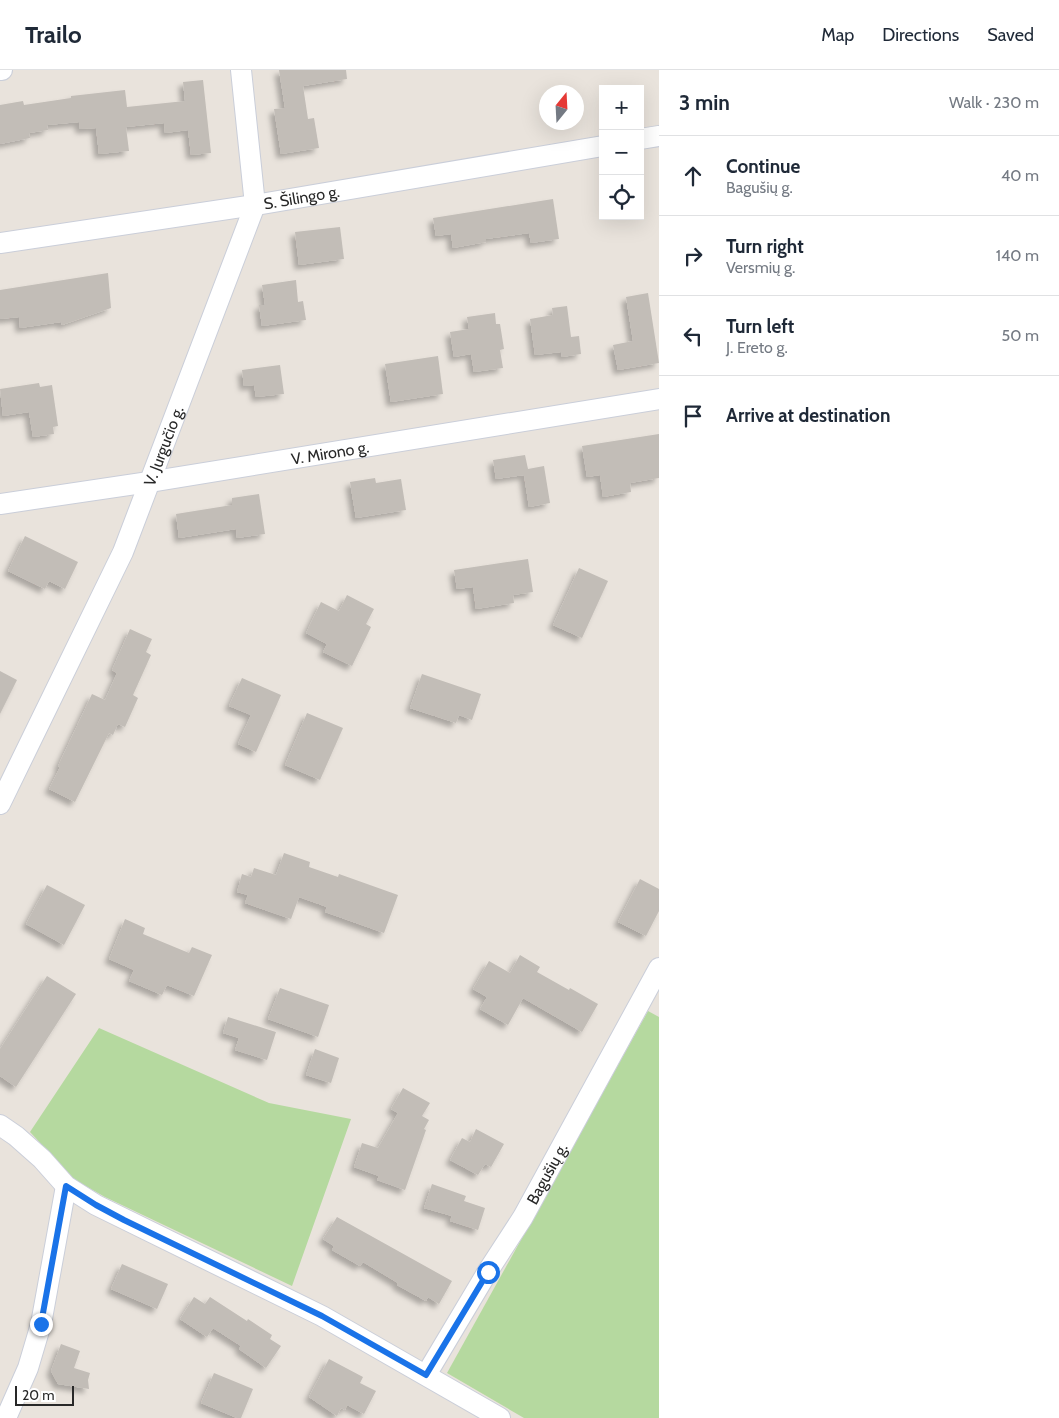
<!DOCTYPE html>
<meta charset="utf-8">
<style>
:root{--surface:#fff;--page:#f6f6f7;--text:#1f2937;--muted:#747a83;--line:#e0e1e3}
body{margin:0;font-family:Cabin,sans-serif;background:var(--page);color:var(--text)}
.controls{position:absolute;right:15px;top:15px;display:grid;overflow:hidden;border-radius:0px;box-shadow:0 5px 20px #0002}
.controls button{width:45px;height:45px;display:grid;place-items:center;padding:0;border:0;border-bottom:1px solid var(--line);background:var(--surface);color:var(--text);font:25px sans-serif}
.compass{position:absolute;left:539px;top:15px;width:45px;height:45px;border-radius:50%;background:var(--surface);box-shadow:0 5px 20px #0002;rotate:18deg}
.scale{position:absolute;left:15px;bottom:12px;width:59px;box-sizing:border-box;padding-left:5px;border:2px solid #282828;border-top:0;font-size:14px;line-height:18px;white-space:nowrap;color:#282828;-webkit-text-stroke:4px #fff;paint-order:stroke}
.stop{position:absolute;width:15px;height:15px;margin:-11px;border:4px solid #1a73e8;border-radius:50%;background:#fff}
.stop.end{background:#1a73e8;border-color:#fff;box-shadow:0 1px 5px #0008}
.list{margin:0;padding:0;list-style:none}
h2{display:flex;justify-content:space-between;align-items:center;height:65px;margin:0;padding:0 20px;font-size:21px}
h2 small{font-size:16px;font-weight:400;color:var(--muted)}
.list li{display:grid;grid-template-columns:32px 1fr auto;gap:15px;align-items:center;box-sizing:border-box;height:80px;padding:0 20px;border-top:1px solid var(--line)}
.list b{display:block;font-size:19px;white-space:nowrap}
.list p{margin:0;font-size:16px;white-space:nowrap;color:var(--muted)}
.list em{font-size:16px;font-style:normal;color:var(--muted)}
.icon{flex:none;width:28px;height:28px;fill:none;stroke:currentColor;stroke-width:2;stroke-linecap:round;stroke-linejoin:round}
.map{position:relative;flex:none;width:659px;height:1348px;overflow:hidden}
header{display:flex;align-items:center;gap:30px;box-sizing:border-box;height:70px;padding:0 25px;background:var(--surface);border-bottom:1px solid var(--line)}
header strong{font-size:24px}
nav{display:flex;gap:28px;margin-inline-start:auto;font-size:18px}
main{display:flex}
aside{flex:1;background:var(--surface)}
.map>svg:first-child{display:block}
.green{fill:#b5d99f}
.building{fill:#c2bdb7;filter:url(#shadow)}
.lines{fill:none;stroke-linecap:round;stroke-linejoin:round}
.street-casing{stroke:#caced9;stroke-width:22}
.street{stroke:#fff;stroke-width:20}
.route{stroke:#1a73e8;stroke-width:6}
.labels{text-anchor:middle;stroke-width:4;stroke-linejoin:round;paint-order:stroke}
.street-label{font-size:16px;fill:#282828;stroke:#fff}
</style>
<header>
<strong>Trailo</strong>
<nav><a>Map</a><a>Directions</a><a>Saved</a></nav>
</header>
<main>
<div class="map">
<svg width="659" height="1348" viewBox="0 0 659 1348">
<defs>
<filter id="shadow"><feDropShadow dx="-4.5" dy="4.5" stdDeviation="2.5" flood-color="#0004"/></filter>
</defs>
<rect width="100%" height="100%" fill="#e9e3dc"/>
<g class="green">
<path d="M648,941L659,947V1348H524L447,1303Z"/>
<path d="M99,958L269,1033L351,1049L292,1216L105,1127L75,1110L30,1062Z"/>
</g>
<g class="building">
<path d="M279,0H346L347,9L303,16L308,49L314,48L319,78L281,84L274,39L285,38Z"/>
<path d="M203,10L211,83L191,85L188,60L165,63L164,53L126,57L129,81L99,84L96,58L80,59L79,52L47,55L48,60L29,63L30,68L0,74V35L23,31L24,35L71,28V26L125,20L127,37L185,31L183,12Z"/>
<path d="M553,129L559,169L531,173L529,163L486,169V172L453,178L451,164L436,166L433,148Z"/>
<path d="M340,157L344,189L299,195L295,162Z"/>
<path d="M108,203L111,238L62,255L61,252L20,258L19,247L0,249V220Z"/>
<path d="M296,210L298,232L303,231L306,250L262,256L259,235H265L262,215Z"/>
<path d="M648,223L659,293L618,300L613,275L633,271L626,227Z"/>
<path d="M567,236L571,267L579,266L581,284L562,287L561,282L535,285L530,249L553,245L552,238Z"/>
<path d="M495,243L496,254H500L504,279L500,280L503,298L474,302L471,284L454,287L450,262L469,259L467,247Z"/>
<path d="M438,286L443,324L391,332L385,294Z"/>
<path d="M280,295L284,324L256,327L254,315L244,316L242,300Z"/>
<path d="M39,313L40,317L52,315L58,356L53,357L54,364L33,367L29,342L3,346L0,319Z"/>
<path d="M659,364V408L630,413L631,422L603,427L600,405L587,407L582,376Z"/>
<path d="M525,385L528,399L544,396L550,433L529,437L524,405L496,409L493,390Z"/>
<path d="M375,408L376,413L401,409L406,440L356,448L350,412Z"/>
<path d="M259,424L265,464L237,468L236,459L179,468L176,444L232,435V428Z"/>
<path d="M25,466L78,492L65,519L49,511L45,519L8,501Z"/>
<path d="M528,489L533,522L513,525L514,533L476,539L473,517L457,519L454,500Z"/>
<path d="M579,498L608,511L582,568L553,555Z"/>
<path d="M347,525L374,539L366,554L371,557L352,596L323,582L327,574L306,563L321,532L339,541Z"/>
<path d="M130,559L152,569L146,582L151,585L133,625L138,628L125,657L118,654L113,665L109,663L75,732L49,719L60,697L58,696L92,624L105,630L117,603L112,600Z"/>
<path d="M0,601L17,610L0,644Z"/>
<path d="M422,604L481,624L472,650L459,645L456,653L410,638Z"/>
<path d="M242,608L281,625L256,682L238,674L251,645L229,636Z"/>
<path d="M307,643L343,658L320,710L285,695Z"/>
<path d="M284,783L310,792L309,797L338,807L339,804L398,825L384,863L325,842L327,837L299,827L291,849L245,833L248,825L237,822L242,804L251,807L254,798L276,805Z"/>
<path d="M640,809L659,819V841L646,866L618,852Z"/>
<path d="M47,815L85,835L64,875L26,854Z"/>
<path d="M125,849L145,858L143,864L189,883L192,877L212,885L194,926L167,915L162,925L129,911L134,900L109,889Z"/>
<path d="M520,885L540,897L537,902L569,920L570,918L598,934L582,962L523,928L508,955L480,939L487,927L473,919L489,891L510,903Z"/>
<path d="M47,906L76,924L16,1017L0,1006V979Z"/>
<path d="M280,918L329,935L318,967L268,949Z"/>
<path d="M228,947L276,962L267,990L235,980L239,968L223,963Z"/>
<path d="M315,979L339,988L331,1013L306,1005Z"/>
<path d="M403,1018L430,1033L422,1046L429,1050L424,1059L426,1060L405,1120L377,1110L379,1106L354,1097L362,1073L378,1078L398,1043L391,1039Z"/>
<path d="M476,1059L504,1074L491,1097L485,1094L478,1105L450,1090L462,1068L470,1072Z"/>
<path d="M432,1114L466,1126L464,1131L485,1138L478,1160L450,1151L452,1146L424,1138Z"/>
<path d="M337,1147L452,1211L439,1234L428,1227L426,1231L397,1215L398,1213L363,1192L360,1196L332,1180L334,1176L323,1169Z"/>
<path d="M122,1194L168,1214L157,1239L111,1219Z"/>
<path d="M194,1227L205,1234L210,1227L247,1251L248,1249L272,1265L270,1269L281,1276L266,1298L239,1279L241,1276L213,1258L207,1267L180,1249Z"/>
<path d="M61,1274L80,1281L74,1298L90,1303L88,1310L89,1319L58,1314L51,1301Z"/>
<path d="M329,1289L363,1307L360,1313L376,1321L364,1344L347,1335L345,1340L341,1338L337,1346L309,1327Z"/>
<path d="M214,1303L253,1319L241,1348H237L201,1333Z"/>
</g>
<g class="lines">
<defs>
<g id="street">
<path d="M0,0H2"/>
<path d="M640,69L659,66"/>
<path id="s1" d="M0,173L255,135L603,76"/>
<path id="s2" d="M0,434L149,412L659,329"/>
<path id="s3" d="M0,734L123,482L255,135L241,0"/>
<path d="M0,1055L16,1066L42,1089L66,1116L96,1135L322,1246L500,1348"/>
<path id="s4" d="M426,1305L488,1201L523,1147L659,898"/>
<path d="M6,1348L28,1298L41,1254L66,1116"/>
</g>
</defs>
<use href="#street" class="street-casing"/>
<use href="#street" class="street"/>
</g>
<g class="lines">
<path class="route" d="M41,1254L66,1116L96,1135L124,1150L322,1246L426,1305L488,1202"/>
</g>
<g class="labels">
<g class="street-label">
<text dy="6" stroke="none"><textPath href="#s1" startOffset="305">S. Šilingo g.</textPath></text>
<text dy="6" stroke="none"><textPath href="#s3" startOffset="394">V. Jurgučio g.</textPath></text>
<text dy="6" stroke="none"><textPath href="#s2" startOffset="334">V. Mirono g.</textPath></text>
<text dy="6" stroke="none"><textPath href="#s4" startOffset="235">Bagušių g.</textPath></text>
</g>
</g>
</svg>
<div class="controls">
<button>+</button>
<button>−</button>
<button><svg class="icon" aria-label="locate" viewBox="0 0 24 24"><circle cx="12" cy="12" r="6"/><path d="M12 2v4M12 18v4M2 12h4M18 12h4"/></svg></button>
</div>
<svg class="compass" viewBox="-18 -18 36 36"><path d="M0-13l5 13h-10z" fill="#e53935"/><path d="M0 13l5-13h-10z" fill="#747a83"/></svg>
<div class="scale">20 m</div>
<div class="stop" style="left:488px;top:1202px"></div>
<div class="stop end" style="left:41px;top:1254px"></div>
</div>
<aside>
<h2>3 min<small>Walk · 230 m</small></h2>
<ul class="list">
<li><svg class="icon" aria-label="ahead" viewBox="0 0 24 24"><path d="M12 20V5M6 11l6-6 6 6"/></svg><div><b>Continue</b><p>Bagušių g.</p></div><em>40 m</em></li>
<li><svg class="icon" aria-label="right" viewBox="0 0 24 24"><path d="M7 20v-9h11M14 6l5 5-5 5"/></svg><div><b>Turn right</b><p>Versmių g.</p></div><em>140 m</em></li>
<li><svg class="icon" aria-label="left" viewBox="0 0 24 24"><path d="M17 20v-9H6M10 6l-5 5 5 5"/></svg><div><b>Turn left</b><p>J. Ereto g.</p></div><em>50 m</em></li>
<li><svg class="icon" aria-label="arrive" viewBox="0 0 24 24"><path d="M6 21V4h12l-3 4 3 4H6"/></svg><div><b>Arrive at destination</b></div></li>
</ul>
</aside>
</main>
